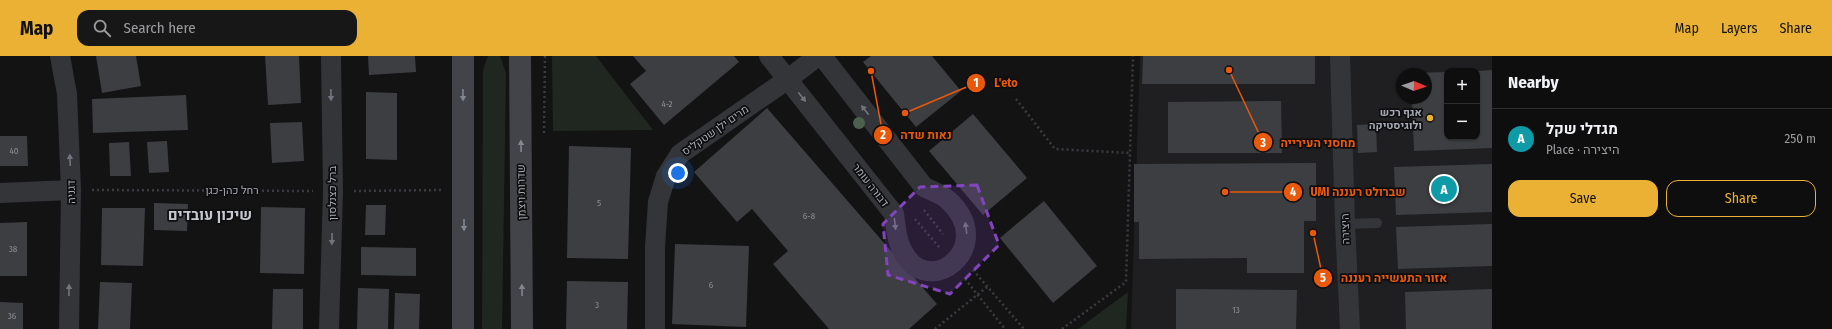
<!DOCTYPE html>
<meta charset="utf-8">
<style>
:root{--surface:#0e0e0f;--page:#171718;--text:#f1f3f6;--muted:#9b9c9e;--line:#2e2e2f;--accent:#ebb134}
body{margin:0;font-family:"Fira Sans Condensed",Heebo,sans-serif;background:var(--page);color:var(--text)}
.controls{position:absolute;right:12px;top:12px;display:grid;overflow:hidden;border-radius:8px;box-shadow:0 1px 3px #0004}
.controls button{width:36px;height:36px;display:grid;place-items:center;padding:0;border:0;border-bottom:1px solid var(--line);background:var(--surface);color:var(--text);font:20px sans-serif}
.compass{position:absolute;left:1396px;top:12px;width:36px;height:36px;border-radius:50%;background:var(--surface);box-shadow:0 1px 3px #0004;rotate:92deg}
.you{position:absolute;left:678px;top:117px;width:14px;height:14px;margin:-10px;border:3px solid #fff;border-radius:50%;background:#1a73e8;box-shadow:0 0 0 6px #1a73e833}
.badge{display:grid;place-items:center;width:26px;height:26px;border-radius:50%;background:var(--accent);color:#fff;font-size:13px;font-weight:700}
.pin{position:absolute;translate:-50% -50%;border:2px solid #fff;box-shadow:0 1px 4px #0006}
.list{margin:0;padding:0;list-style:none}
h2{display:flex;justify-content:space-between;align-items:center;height:52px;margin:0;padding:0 16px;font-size:17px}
h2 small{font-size:13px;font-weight:400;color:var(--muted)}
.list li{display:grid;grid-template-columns:26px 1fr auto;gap:12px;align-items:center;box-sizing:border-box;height:60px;padding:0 16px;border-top:1px solid var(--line)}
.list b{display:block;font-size:15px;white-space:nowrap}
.list p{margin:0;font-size:13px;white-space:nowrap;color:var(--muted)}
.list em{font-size:13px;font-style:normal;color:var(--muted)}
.actions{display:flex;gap:8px;padding:12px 16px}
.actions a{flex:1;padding:9px 0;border:1px solid var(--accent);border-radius:12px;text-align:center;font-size:14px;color:var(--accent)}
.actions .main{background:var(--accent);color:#111}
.icon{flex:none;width:22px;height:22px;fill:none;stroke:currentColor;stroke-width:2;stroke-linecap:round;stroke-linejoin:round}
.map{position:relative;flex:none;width:1492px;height:273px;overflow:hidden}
header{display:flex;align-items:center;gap:24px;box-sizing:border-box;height:56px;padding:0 20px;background:var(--accent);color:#111}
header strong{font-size:19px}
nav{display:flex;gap:22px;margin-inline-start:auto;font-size:14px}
.search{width:280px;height:36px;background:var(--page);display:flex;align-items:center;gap:10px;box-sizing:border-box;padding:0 14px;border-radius:12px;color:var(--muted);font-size:15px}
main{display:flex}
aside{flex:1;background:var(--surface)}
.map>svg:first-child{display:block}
.built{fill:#1f1f21;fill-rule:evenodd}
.green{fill:#1f2720}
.building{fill:#3d3e41}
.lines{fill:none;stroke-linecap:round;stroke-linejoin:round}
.path{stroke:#3a3c40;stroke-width:2.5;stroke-dasharray:2 3;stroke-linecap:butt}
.lane{stroke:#343539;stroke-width:10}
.street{stroke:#343539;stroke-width:20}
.secondary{stroke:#424449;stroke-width:22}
.tree{fill:#4d604f}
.oneway{fill:#72757d}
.oneway2{fill:#82868f}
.marked{fill:#8345bd;fill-opacity:0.2;stroke:#8345bd;stroke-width:3;stroke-dasharray:8 5;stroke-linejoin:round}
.poi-dot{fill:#ebb134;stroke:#0e0e0f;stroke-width:1.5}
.labels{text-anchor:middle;stroke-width:3.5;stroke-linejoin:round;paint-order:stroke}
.number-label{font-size:9px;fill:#8b8e97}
.poi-label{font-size:11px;font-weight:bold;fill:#a5a9b4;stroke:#0e0e0f;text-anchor:end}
.street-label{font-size:11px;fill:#a5a9b4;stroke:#0e0e0f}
.district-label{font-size:15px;font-weight:bold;fill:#c6c8d1;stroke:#0e0e0f}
.leader{fill:none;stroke:#e8590c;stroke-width:1.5}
.callout-dot{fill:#e8590c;stroke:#0e0e0f;stroke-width:1.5}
.mark-label{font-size:12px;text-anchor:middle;font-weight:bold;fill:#fff}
.callout-label{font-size:12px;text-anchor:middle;font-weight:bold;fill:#e8590c;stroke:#0e0e0f;stroke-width:3.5;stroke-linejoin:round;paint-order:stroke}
</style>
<header>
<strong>Map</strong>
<div class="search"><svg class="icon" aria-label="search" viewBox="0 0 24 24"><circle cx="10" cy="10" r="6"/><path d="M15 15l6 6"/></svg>Search here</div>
<nav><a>Map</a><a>Layers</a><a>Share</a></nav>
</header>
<main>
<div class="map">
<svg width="1492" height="273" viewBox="0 0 1492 273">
<rect width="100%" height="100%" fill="#131314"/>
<path class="built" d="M1140,0H1492V273H1131ZM1447,15H1477V81H1447ZM1402,18H1426V42H1402Z"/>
<g class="green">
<path d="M488,0H500L506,17L502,273H482L483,14Z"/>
<path d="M552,0H596L653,74L553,75Z"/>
<path d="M1128,236L1126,273H1078Z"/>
</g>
<g class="building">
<path d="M96,0H136L141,30L102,37Z"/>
<path d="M265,0H299L301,47L268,49Z"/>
<path d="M368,0H415L416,16L369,19Z"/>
<path d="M633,0H734L739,6L664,69L630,28L646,15Z"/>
<path d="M871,0H932L961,35L916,71L863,6Z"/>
<path d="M1143,0H1315V28H1142Z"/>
<path d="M1492,14V92L1414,95L1412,42H1426V18H1412V17L1447,16V81H1477V15Z"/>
<path d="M366,36L397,37V104L366,103Z"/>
<path d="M186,39L188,74L93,77L92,43Z"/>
<path d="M1281,45L1282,97H1168V46Z"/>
<path d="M767,52L937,248L909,273H829L773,208L788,195L752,153L737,166L694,116Z"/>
<path d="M973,58L1027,122L983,159L929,95Z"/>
<path d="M302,66L304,105L272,107L270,67Z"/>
<path d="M1376,68L1377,96L1358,97L1357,69Z"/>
<path d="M0,80H27L28,110H0Z"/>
<path d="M167,85L169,116L149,117L147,86Z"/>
<path d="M129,86L131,120H110L109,87Z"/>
<path d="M569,90L631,92L628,203L567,202Z"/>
<path d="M1316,107V165H1304V217H1247V202L1139,203V166H1134V108Z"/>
<path d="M1492,108V156L1396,159L1394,111Z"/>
<path d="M1044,145L1097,210L1053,247L1000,182Z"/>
<path d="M154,147L188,148L187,175L154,174Z"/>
<path d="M366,149H386L385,179H365Z"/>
<path d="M261,151L305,152L304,218L260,217Z"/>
<path d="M102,152H145L143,210L101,209Z"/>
<path d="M27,166V220H0V167Z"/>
<path d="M1492,168V210L1398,213L1396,171Z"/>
<path d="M675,188L749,190L746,271L672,268Z"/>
<path d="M361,191L416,192V220L361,219Z"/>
<path d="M567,225L628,226L627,273H566Z"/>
<path d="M100,226L132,227L130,273H98Z"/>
<path d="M358,232L389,233L388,273H357Z"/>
<path d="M273,233H303V273H272Z"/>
<path d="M1176,233L1297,234L1296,273H1176Z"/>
<path d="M1492,233V273H1406L1405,236Z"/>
<path d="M395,237L420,238L419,273H394Z"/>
<path d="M0,246L23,247V273H0Z"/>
</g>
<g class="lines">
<g class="path">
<path d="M1016,43L1055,93L1130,97"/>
<path d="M544,77L545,0"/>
<path d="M92,134L313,135"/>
<path d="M354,135L443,134"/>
<path d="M924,154L943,178"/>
<path d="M915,163L939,191"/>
<path d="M973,214L1024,273"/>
<path d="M965,223L1005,273"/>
<path d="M935,273L987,231"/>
<path d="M1062,273L1126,226L1133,0"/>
</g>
<path class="lane" d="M1345,168L1377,167"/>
<g class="street">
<path d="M60,0L67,38L71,134L69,273"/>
<path d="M769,0L894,158C896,170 896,183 902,194C928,247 999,190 948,144C942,138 932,135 924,131L822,0"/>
<path d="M1340,0L1345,168L1350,273"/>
<path d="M0,137L71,134"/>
<path d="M329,273L333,135L331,0"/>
<path d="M655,273V191L658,146L666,120L680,98L788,23L818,0"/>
</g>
<g class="secondary">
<path d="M463,0V273"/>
<path d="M520,0L522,273"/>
</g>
</g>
<circle class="tree" cx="859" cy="67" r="6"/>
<defs><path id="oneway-solid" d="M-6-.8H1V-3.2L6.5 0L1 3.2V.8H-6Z"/></defs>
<g class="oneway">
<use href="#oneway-solid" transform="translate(331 39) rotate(89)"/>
<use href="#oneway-solid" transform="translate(802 41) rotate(51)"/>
<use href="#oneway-solid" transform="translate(865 54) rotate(-128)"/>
<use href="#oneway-solid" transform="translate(70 104) rotate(-93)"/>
<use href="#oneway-solid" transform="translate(895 168) rotate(84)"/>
<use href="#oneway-solid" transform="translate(966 172) rotate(-98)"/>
<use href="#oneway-solid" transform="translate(332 183) rotate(91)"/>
<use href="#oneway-solid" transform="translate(69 234) rotate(-89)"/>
</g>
<g class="oneway2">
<use href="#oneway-solid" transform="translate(463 39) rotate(89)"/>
<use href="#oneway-solid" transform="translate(521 90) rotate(-91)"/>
<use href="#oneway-solid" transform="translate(464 169) rotate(90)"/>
<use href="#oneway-solid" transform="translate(522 234) rotate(-91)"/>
</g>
<path class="marked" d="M977,129L999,189L950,238L888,219L883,168L920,131Z"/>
<circle class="poi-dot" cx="1430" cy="62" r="4"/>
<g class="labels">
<g class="number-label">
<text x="667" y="51">4-2</text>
<text x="14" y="98">40</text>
<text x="599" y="150">5</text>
<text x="809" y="163">6-8</text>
<text x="13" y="196">38</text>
<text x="711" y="232">6</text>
<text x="597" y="252">3</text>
<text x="1236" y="257">13</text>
<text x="12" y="263">36</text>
</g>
<g class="poi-label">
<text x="1422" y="60">אגף רכש<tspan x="1422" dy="13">ולוגיסטיקה</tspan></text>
</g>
<g class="street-label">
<text transform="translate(715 74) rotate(-35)" y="4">מרים ילן שטקליס</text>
<text transform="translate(871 129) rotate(52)" y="4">דבורה עומר</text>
<text x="232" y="138">רחל כהן-כגן</text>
<text transform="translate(71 136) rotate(-91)" y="4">דגניה</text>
<text transform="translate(521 136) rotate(-91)" y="4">שדרות ויצמן</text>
<text transform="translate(332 137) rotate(-90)" y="4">ברל כצנלסון</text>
<text transform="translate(1345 173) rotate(-92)" y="4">היצירה</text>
</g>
<g class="district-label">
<text x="210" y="164">שיכון עובדים</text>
</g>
</g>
<path class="leader" d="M905 57L976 27M871 15L883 79M1229 14L1263 86M1225 136L1293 136M1313 177L1323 222"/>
<g class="callout-dot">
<circle cx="905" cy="57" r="4"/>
<circle cx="871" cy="15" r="4"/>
<circle cx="1229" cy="14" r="4"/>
<circle cx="1225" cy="136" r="4"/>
<circle cx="1313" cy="177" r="4"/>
<circle cx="976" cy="27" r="10"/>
<circle cx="883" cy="79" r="10"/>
<circle cx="1263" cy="86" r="10"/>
<circle cx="1293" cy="136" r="10"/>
<circle cx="1323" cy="222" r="10"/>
</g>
<g class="mark-label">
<text x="976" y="31">1</text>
<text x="883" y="83">2</text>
<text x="1263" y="91">3</text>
<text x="1293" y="140">4</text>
<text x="1323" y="226">5</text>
</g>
<g class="callout-label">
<text x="1006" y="31">L'eto</text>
<text x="926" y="83">נאות שדה</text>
<text x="1318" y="91">מחסני העירייה</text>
<text x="1358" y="140">UMI שברולט רעננה</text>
<text x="1394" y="226">אזור התעשייה רעננה</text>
</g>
</svg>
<div class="controls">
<button>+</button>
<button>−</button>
</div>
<svg class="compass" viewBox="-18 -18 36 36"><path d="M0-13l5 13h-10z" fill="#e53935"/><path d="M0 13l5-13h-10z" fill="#9b9c9e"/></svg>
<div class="you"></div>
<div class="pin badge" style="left:1444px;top:133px;background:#0f9aa8">A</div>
</div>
<aside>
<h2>Nearby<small></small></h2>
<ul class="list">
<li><span class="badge" style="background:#0f9aa8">A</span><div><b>מגדלי שקל</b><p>Place · היצירה</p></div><em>250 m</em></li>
</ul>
<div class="actions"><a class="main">Save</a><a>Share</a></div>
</aside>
</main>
